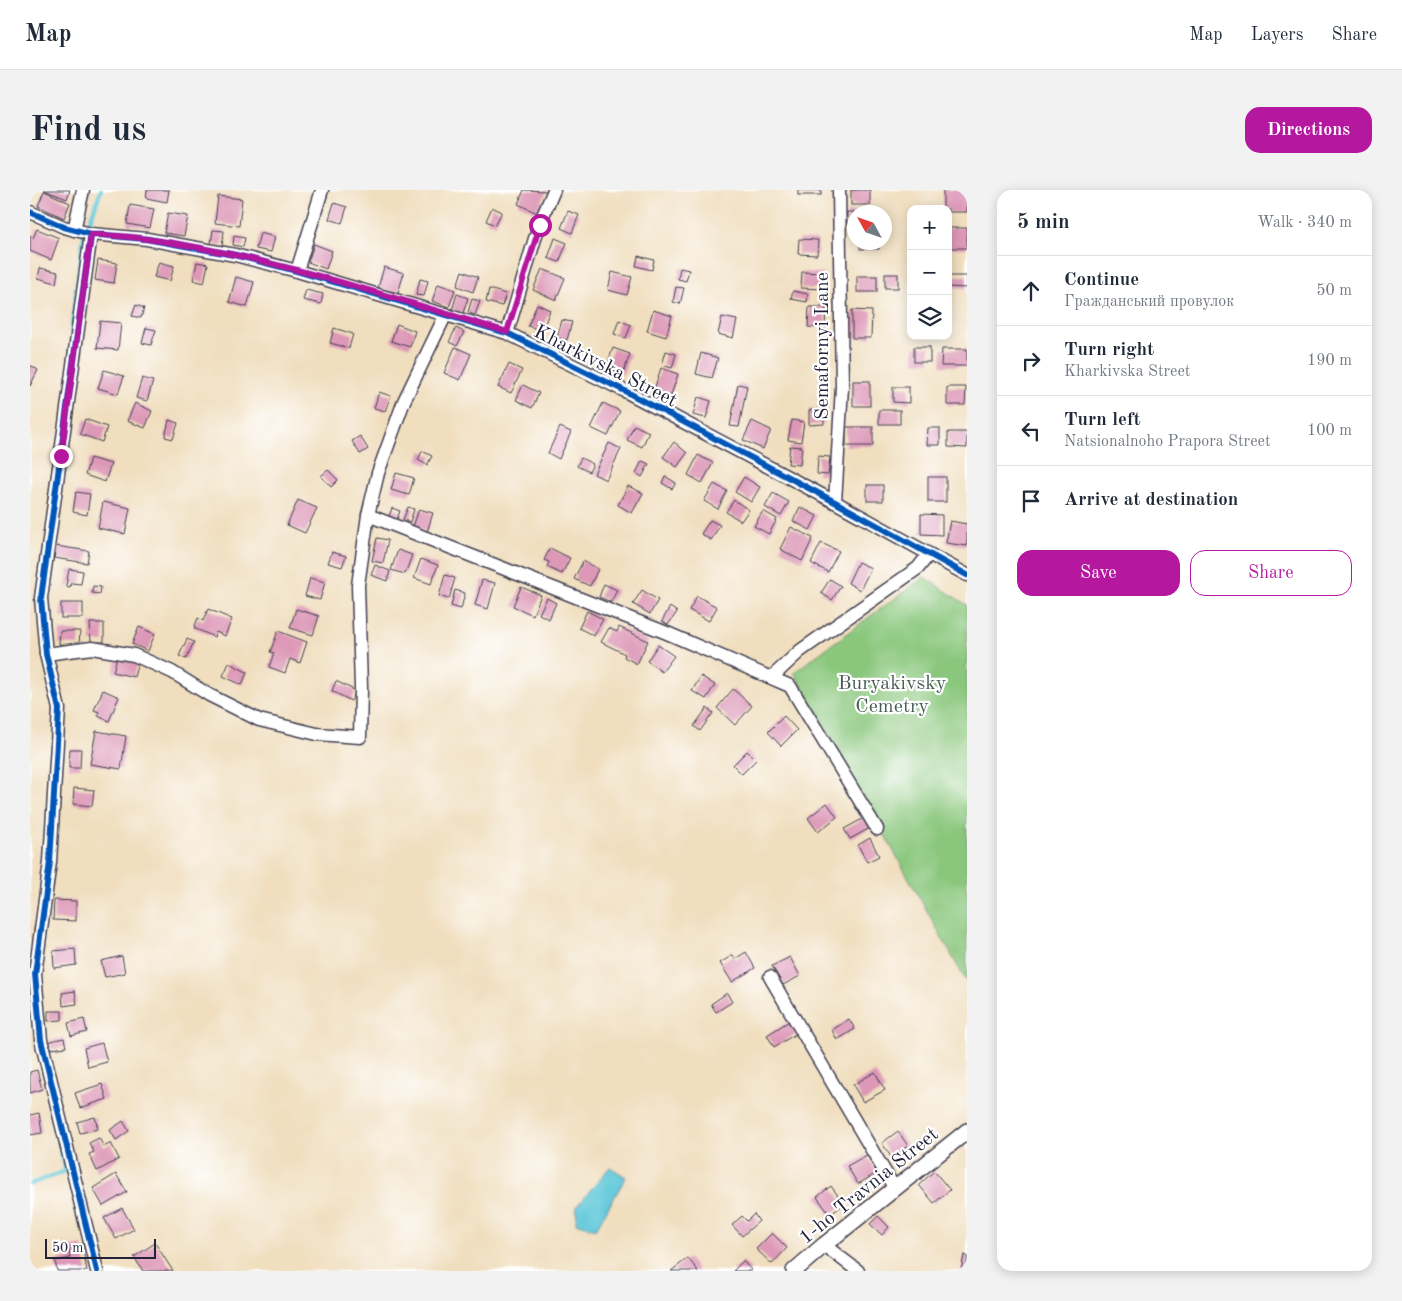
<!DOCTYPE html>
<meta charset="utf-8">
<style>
:root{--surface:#fff;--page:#f2f2f3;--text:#1f2937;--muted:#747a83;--line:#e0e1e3;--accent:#b5179e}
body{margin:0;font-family:"Old Standard TT",serif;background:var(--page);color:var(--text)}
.controls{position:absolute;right:15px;top:15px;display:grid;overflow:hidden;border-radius:10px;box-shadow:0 2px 12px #0003}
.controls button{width:45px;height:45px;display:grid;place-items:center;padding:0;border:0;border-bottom:1px solid var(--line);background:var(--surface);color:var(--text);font:25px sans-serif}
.compass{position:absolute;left:817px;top:15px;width:45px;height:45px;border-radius:50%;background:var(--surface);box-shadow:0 2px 12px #0003;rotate:310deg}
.scale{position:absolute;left:15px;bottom:12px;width:111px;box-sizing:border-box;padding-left:5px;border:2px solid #22223b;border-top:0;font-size:14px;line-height:18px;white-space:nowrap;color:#22223b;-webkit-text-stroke:4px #fff;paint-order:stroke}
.stop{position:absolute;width:15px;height:15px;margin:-11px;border:4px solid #b5179e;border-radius:50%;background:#fff}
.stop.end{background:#b5179e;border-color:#fff;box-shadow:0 1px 5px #0008}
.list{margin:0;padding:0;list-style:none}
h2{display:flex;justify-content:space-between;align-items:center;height:65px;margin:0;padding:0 20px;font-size:21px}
h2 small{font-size:16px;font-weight:400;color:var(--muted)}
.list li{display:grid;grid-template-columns:32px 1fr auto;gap:15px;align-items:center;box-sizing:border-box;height:70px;padding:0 20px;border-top:1px solid var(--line)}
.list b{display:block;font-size:19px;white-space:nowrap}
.list p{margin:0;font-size:16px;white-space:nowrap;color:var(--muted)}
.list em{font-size:16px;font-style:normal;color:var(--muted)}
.actions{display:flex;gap:10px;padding:15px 20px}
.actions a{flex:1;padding:11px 0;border:1px solid var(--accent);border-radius:15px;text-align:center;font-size:18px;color:var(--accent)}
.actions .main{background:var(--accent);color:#fff}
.icon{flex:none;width:28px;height:28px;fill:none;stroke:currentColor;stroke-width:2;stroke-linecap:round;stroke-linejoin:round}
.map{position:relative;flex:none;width:937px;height:1081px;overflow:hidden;border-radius:15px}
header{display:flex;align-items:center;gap:30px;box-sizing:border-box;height:70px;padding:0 25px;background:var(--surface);border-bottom:1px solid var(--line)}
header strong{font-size:24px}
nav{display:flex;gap:28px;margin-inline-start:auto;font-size:18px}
.intro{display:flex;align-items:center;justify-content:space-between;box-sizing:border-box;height:120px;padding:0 30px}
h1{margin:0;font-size:35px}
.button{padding:12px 22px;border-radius:15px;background:var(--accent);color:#fff;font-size:18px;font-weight:700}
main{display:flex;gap:30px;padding:0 30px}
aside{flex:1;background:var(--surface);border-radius:15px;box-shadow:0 2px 12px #0003}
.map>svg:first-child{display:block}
.green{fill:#8ac77d;stroke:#56745c}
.water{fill:#5ec8d9;stroke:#40758a}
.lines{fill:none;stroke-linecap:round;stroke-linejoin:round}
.stream{stroke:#5ec8d9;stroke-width:4.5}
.building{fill:#dd98b7}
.minor-casing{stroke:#413e4f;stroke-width:15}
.tertiary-casing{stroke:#413e4f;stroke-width:18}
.minor{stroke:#fff;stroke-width:12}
.tertiary{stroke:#fff;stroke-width:15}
.cycleway-casing{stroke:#fff;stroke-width:9}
.cycleway{stroke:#0057b8;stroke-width:6}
.route{stroke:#b5179e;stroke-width:6}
.labels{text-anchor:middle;stroke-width:4.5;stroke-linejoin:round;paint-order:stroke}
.street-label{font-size:20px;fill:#22223b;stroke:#fff}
.park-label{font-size:20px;fill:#465c52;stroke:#fff}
</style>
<header>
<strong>Map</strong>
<nav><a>Map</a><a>Layers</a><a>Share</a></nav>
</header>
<div class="intro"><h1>Find us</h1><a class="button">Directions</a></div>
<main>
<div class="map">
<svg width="937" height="1081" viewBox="0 0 937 1081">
<rect width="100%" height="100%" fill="#fff"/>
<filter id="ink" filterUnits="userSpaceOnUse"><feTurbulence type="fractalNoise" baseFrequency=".02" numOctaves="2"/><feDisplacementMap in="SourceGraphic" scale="10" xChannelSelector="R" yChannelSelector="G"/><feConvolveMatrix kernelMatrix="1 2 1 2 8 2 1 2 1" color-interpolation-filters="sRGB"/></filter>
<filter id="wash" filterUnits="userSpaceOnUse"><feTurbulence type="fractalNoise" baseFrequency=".0096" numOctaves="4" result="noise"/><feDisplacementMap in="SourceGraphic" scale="20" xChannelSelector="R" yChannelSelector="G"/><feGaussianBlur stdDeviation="1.12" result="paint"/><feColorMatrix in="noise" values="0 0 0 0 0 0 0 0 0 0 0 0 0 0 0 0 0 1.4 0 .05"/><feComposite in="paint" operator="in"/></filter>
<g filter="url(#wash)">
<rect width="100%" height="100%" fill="#f0debe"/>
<path class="green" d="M894,387L937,415V793L764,482Z"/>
<path class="water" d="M580,977L596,987L566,1039L546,1033L547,1016Z"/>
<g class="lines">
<g class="stream">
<path d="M41,142L53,50L71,0"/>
<path d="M0,994L36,981L21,918"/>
</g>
</g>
<g id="blocks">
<g class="building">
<path d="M14,0H40L37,9Z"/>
<path d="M117,0H139L137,12L116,8Z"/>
<path d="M494,0L517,1L507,23L488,14Z"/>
<rect x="768" y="0" width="23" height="5"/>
<rect x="821" y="0" width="19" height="15"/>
<path d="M913,0H937V22H918V19H913Z"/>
<path d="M14,1L40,13L34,28L8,16Z"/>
<path d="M188,6L212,9L209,36L185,33Z"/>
<path d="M304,13L317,17L312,33L299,29Z"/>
<path d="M100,15L124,19L120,38L97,34Z"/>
<path d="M462,17L472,22L465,35L456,31Z"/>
<path d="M538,21L549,25L542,43L531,38Z"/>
<rect x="817" y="22" width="7" height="11"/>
<path d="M138,23L158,26L154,46L134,43Z"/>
<rect x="918" y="38" width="19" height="20"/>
<path d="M7,39L29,48L21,70L0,61V46L3,48Z"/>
<path d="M183,40L194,41L192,56L181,54Z"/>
<path d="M230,43L245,47L241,62L226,59Z"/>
<path d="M204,46L215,48L213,57L203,55Z"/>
<path d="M525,48L537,53L529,72L518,68Z"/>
<path d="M769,49L788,50L787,65L768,64Z"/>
<rect x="830" y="52" width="19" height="7"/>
<path d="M284,54L302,61L296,79L278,72Z"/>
<path d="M608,66L624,70L622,80L606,76Z"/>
<path d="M68,70L87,73L84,93L65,90Z"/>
<path d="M129,72L144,76L140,91L124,87Z"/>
<path d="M167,72L178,74L174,93L163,90Z"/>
<path d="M354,77L374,83L368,103L348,98Z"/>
<path d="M10,78L28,82L26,93L8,88Z"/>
<path d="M650,78L659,80L656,91L648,89Z"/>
<path d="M512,79L535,88L526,110L503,100Z"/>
<path d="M432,81L448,87L443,102L427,96Z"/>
<path d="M582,82L602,87L597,105L578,100Z"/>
<path d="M772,82L793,83L792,99L771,98Z"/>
<rect x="855" y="84" width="13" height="14"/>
<rect x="827" y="86" width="20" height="16"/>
<path d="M919,86H937V98L919,97Z"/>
<path d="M206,87L224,92L217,117L199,112Z"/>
<path d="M390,89L398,91L394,106L386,105Z"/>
<path d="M408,94L425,100L419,117L402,111Z"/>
<path d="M646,97L654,98L650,114L643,112Z"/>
<path d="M459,99L476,104L472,116L456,112Z"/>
<path d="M276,100L293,104L291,114L273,110Z"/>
<path d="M763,101L778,104L777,112L761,109Z"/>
<path d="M427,104L438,108L433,123L422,120Z"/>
<path d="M442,109L450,111L445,125L438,122Z"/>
<path d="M507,114L520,120L512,141L498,136Z"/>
<path d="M106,115L114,118L111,128L102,126Z"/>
<path d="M779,117H796L795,138L778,137Z"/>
<path d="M623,120L642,126L636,147L617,141Z"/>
<path d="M822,120L842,121L841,148H822Z"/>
<path d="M692,127L707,130L703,148L688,144Z"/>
<path d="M532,130L542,132L537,150L527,148Z"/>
<path d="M589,130L601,135L596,148L584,144Z"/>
<path d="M70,131L91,133L88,160L67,158Z"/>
<path d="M367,134L385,141L380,157L361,151Z"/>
<path d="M116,138L126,140L121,155L112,153Z"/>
<path d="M304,138L323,144L319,158L300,153Z"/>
<path d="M426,138L434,142L427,156L419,152Z"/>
<path d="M425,157L441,164L430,190L414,183Z"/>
<rect x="884" y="157" width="16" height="15"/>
<path d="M583,158L600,164L593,184L576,178Z"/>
<path d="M912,159H937V176H911Z"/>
<path d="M636,161L646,164L642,178L632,175Z"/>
<path d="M671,163L688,168L682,188L666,184Z"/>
<path d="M479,174L492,180L481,203L468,197Z"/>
<path d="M0,175L8,180L0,196Z"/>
<path d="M631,178L648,184L639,211L622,206Z"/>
<path d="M74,180L94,186L88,204L68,198Z"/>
<path d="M112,188L123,191L117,211L106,208Z"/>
<rect x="823" y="191" width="17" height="25"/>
<path d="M708,194L717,196L709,237L700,236Z"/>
<path d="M493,195L509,203L502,218L486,210Z"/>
<path d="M863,197H879V213L863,212Z"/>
<path d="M917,197H936L935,215H917Z"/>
<path d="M349,202L361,206L355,221L344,218Z"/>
<path d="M668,207L681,211L676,228L663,225Z"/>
<path d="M105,213L122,221L115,238L97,231Z"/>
<path d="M573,213L590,221L578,246L561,238Z"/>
<path d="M794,219V234L779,235V220Z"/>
<rect x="849" y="220" width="21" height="14"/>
<path d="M55,229L77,237L72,252L50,244Z"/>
<path d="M139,230L148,233L143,249L135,247Z"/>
<path d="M762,230L774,232L771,252L758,250Z"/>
<path d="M722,231L741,240L733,259L713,250Z"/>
<path d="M604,235L619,242L612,257L597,250Z"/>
<path d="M530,237L541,242L529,269L518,263Z"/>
<rect x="816" y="237" width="27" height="19"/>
<path d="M898,238H910V255H897Z"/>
<path d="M918,242H937V258L918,257Z"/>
<path d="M330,246L338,259L330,264L322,251Z"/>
<path d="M644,252L657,263L647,277L633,267Z"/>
<path d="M579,253L591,259L576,290L564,284Z"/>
<path d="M760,256L772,257L770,275L758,274Z"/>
<path d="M392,261L402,266L397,275L388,270Z"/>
<path d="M668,265L683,273L672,293L658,285Z"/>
<path d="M788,266L800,267L798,285L787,284Z"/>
<path d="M60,268L81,274L75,292L55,285Z"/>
<path d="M551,268L563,274L559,282L547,276Z"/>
<path d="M612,271L619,274L612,287L606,283Z"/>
<path d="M298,280L308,290L301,297L291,286Z"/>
<path d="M366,283L384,288L379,305L361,300Z"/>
<path d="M635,286L646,293L642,299L632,293Z"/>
<path d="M714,287L730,297L721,312L705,302Z"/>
<rect x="898" y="287" width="18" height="25"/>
<path d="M684,294L697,301L688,319L674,311Z"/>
<rect x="837" y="295" width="16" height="16"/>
<path d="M598,296L613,303L602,323L588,315Z"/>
<path d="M46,302L60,304L57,325L43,322Z"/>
<path d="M743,303L759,312L751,326L735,317Z"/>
<path d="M268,310L287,318L275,343L257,335Z"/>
<path d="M704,310L719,320L711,331L696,322Z"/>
<path d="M73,312L100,318L95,344L68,338Z"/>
<path d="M378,317L384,319L380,332L373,330Z"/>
<path d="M770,317L787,326L780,340L763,331Z"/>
<path d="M362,318L370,321L366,332L358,329Z"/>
<path d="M389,319L403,323L397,342L383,337Z"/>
<path d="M733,321L747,329L739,344L724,336Z"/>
<path d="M891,324L912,325V345L891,344Z"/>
<path d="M680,330L690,335L681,350L671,344Z"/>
<path d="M920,331L937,334V356L916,353Z"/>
<path d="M761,337L783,348L772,371L750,359Z"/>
<path d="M347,348L358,350L353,373L342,371Z"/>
<path d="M791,353L809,361L798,382L781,373Z"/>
<path d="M26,356L59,361L57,373L24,368Z"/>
<path d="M520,358L540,368L532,384L517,377L519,372L514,370Z"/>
<path d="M368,360L382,365L375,384L361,380Z"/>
<path d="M302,362L316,366L312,377L298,373Z"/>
<path d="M391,369L408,375L401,394L384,388Z"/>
<path d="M553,371L568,379L560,396L544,389Z"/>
<path d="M828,372L841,378L830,400L818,393Z"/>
<path d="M345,375L360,381L357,391L341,385Z"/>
<path d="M39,379L53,381L51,394L41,393L40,397L36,396Z"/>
<path d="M415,385L425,388L419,409L409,406Z"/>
<path d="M280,388L295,392L290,410L275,406Z"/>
<path d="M800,389L811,396L802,410L791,403Z"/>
<path d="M452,390L465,393L458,419L445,415Z"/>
<path d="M574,394L587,400L581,412L569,407Z"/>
<path d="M63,396L71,397L70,404L62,403Z"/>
<path d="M491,397L511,405L503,425L483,416Z"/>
<path d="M425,400L435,403L431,419L421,416Z"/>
<path d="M612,400L628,410L620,424L603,414Z"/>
<path d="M667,406L687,417L679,431L659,420Z"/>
<path d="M517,408L526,413L519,429L509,424Z"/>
<rect x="31" y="413" width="22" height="15"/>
<path d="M640,417L647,422L638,435L632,431Z"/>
<path d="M178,419L202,429L195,446L186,442L184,447L164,438L168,428L173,431Z"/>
<path d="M266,419L289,426L283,445L260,438Z"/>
<path d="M557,421L573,429L564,446L549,438Z"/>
<path d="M60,433H74V452H61Z"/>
<path d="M109,437L125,444L118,461L102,454Z"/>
<path d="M589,437L618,451L607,474L594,467L595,464L571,452L579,438L587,442Z"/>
<path d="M30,441H50L49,455L29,454Z"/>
<path d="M248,441L277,452L270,473L260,469L255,483L239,477L244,463L240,462Z"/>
<path d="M157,449L164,452L156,469L149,466Z"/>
<path d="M628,455L644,466L632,482L617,471Z"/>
<path d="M87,467L108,472L104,487L83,482Z"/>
<path d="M199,473L217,482L212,495L193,486Z"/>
<path d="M671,486L685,495L676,509L662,501Z"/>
<path d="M306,491L326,501L321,511L302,501Z"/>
<path d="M703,499L722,516L705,535L687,518Z"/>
<path d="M73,500L89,507L79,531L68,526L69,522L64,520Z"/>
<path d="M677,518L683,523L670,541L664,536Z"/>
<path d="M754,526L767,540L751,556L738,542Z"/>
<path d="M66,541L96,546L91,579L60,574Z"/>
<path d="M40,559H51L50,578H39Z"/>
<path d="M717,561L726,570L712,584L703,575Z"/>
<path d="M44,598L64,600L62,616L43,614Z"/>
<path d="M797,613L807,627L788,642L778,628Z"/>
<path d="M836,627L842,637L820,649L814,639Z"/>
<path d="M840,648L849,666L837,672L828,655Z"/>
<path d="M24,710L46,711V731L23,730Z"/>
<path d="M45,759L46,775L24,778L23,761Z"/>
<path d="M716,762L725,778L702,792L690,773L703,765L705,769Z"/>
<path d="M92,766L95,783L75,787L71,771Z"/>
<path d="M760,767L770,786L753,795L742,776Z"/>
<path d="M45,801L47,814L33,816L32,803Z"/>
<path d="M697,803L702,812L686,822L681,814Z"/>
<path d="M18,821H32V830L18,831Z"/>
<path d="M54,829L57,842L41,846L38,833Z"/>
<path d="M819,829L825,839L807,850L802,840Z"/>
<path d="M761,830L769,842L744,857L737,845Z"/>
<path d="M34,848L36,857L21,859L20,851Z"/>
<path d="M72,853L77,872L58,877L54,858Z"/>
<path d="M7,880L12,899L0,903V882Z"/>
<path d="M845,882L855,900L833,912L823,895Z"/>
<path d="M72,894L77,909L50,918L45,903Z"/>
<path d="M9,923L12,943L0,945V925Z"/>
<path d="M65,927L68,939L50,943L47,932Z"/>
<path d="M93,931L99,941L86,950L80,940Z"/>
<path d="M868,941L878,956L861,967L852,953Z"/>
<path d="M69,948L74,957L81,953L89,969L67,981L59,964L64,962L59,953Z"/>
<path d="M837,965L847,983L828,994L817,976Z"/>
<path d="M904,981L920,1000L904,1013L889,995Z"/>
<path d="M86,984L97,1002L73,1016L63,998Z"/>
<path d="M801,996L814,1014L800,1025L787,1007Z"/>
<path d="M92,1018L104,1039L86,1049L74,1028Z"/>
<path d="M724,1024L729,1031L712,1046L702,1035L712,1026L717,1031Z"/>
<path d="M848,1026L859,1037L852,1045L840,1034Z"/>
<path d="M742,1043L757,1058L742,1074L726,1059Z"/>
<path d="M125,1053L143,1081H113L104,1067Z"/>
<path d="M52,1055L57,1081H27L25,1071L40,1068L39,1058Z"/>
<path d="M934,1065L937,1066V1081H931Z"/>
<path d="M658,1068L668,1081H641Z"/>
<path d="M713,1071L722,1081H703Z"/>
</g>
</g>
</g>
<g filter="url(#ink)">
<use href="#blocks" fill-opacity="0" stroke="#413e4f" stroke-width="1"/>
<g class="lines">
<defs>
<g id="minor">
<path d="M0,22L34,37L61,44L117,49L205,65L267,81L477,143L593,200L805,312L937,385"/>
<path d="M44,40L53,0"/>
<path d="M61,44L11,408L16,464L29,519L20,672L5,784L11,850L67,1081"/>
<path d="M267,81L292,0"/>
<path d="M477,143L509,35L524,0"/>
<path d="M805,312L812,197L809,0"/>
<path d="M338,325L637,443L760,496L847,639"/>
<path d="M16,464L62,458L104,465L142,482L179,505L229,530L287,544L330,547L331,498L328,395L338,325L348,283L374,211L416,124"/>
<path d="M742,487L770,461L888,378L899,364"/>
<path d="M740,787L865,999"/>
<path d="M794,1055L828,1081"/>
</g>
<path id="tertiary" d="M764,1081L794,1055L937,941"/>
</defs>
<use href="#minor" class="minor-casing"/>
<use href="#tertiary" class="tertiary-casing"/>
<use href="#minor" class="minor"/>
<use href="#tertiary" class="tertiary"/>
<defs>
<g id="cycleway">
<path d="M0,22L34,37L61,44L117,49L205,65L267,81L477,143L593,200L805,312L937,385"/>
<path d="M61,44L11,408L16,464L29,519L20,672L5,784L11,850L67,1081"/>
</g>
</defs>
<use href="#cycleway" class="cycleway-casing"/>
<use href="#cycleway" class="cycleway"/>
</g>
</g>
<g class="lines" filter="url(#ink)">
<path class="route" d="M31,266L61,44C80,46 99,46 117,49C240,66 359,107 477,142L510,35"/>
</g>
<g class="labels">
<g class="street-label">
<text transform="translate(791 156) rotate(-90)" y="7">Semafornyi Lane</text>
<text transform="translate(576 175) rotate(27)" y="7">Kharkivska Street</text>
<text transform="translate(838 995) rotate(-39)" y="7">1-ho Travnia Street</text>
</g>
<g class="park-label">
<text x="862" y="499">Buryakivsky<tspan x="862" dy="23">Cemetry</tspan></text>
</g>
</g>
</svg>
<div class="controls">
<button>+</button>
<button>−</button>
<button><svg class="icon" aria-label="layers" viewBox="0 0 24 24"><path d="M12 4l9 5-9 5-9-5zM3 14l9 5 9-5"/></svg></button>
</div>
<svg class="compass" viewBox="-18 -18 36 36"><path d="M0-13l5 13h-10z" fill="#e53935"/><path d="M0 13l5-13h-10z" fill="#747a83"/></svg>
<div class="scale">50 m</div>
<div class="stop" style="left:510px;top:35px"></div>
<div class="stop end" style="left:31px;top:266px"></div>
</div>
<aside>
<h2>5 min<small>Walk · 340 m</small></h2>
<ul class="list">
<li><svg class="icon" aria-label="ahead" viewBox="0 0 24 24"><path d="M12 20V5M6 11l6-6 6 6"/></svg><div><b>Continue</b><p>Гражданський провулок</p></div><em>50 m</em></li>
<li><svg class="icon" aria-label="right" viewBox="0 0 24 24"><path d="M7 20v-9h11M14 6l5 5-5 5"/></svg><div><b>Turn right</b><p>Kharkivska Street</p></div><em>190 m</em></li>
<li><svg class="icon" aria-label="left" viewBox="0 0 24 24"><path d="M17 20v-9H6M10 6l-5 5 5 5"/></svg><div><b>Turn left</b><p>Natsionalnoho Prapora Street</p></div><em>100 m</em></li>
<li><svg class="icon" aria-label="arrive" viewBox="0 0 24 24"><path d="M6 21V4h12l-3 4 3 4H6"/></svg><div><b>Arrive at destination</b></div></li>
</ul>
<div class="actions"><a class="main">Save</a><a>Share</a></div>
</aside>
</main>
